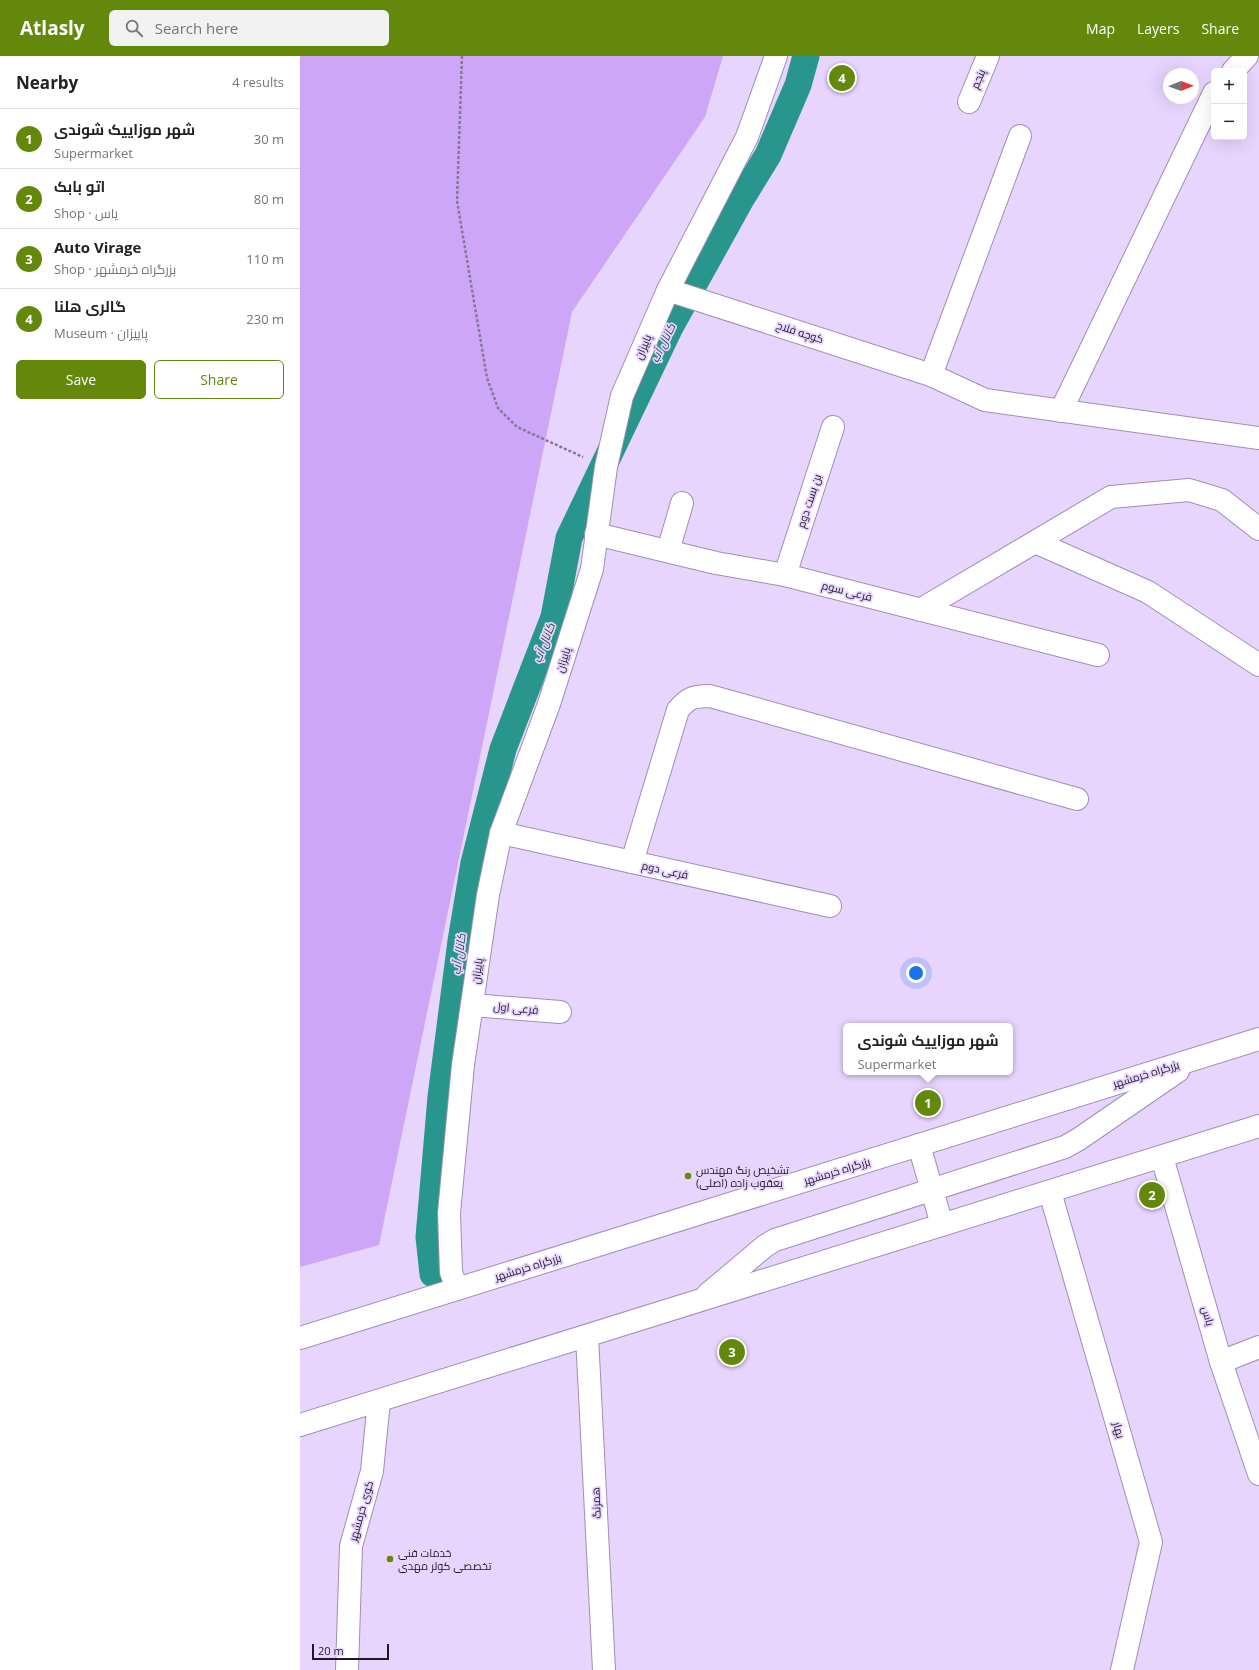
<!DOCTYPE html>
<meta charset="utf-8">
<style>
:root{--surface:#fff;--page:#f2f2f2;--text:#202124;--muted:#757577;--line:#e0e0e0;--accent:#63880c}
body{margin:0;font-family:"Open Sans",Cairo,sans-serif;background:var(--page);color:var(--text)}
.controls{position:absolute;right:12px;top:12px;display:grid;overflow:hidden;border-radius:6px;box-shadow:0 4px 16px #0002}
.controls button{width:36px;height:36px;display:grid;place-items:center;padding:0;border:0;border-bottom:1px solid var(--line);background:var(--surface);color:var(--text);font:20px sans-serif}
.compass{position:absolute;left:863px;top:12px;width:36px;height:36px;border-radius:50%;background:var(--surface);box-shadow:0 4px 16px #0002;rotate:89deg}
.scale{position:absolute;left:12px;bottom:10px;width:77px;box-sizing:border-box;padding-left:4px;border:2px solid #1f1826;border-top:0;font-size:11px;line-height:14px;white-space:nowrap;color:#1f1826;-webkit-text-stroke:3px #e8d5fe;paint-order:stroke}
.you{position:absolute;left:616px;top:917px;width:14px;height:14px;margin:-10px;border:3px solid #fff;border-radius:50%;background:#1a73e8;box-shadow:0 0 0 6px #1a73e833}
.badge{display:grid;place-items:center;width:26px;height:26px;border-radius:50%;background:var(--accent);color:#fff;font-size:13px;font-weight:700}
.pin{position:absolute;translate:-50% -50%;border:2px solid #fff;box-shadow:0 1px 4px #0006}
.popup{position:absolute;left:543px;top:967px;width:170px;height:52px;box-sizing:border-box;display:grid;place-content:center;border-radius:6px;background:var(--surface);filter:drop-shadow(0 1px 3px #0005);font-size:13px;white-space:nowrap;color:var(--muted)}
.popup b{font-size:15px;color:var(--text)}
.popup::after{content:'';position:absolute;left:50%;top:100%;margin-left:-8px;border:8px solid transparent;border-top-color:var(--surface)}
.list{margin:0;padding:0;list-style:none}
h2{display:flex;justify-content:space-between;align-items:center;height:52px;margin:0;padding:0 16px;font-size:17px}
h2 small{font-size:13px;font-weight:400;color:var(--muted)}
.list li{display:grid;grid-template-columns:26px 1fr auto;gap:12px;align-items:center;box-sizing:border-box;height:60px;padding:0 16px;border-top:1px solid var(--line)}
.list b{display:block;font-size:15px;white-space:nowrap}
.list p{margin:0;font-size:13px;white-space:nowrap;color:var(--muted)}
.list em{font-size:13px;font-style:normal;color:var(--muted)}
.actions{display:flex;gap:8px;padding:12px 16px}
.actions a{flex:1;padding:9px 0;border:1px solid var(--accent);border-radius:6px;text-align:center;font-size:14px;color:var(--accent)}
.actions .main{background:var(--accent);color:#fff}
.icon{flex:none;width:22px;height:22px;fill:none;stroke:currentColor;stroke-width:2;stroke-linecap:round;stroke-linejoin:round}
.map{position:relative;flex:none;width:959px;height:1614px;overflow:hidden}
header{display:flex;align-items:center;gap:24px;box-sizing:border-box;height:56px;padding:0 20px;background:var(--accent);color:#fff}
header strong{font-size:19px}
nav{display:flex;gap:22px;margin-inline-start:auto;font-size:14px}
.search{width:280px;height:36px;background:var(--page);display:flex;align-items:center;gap:10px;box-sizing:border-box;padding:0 14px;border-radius:6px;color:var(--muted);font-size:15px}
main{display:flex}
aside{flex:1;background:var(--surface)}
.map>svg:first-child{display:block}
.green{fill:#cea6f7}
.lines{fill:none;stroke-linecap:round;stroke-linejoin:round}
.canal{stroke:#28968d;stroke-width:27}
.minor-casing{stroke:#a08eb4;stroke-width:24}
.secondary-casing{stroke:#a08eb4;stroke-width:24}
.trunk-casing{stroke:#a08eb4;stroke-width:24}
.path{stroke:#857894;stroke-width:2.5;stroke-dasharray:3 2;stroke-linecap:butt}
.minor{stroke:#fff;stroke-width:22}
.secondary{stroke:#fff;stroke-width:22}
.trunk{stroke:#fff;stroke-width:22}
.poi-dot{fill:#63880c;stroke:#e8d5fe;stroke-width:1.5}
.labels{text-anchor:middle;stroke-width:3.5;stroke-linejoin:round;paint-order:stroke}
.street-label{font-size:11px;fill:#1f1826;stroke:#e8d5fe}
.poi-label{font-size:11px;fill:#1f1826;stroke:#e8d5fe;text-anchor:start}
.water-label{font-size:12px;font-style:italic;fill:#2d4d49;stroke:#e8d5fe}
</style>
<header>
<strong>Atlasly</strong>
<div class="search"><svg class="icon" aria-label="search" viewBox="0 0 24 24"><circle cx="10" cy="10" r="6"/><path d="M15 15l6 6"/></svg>Search here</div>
<nav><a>Map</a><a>Layers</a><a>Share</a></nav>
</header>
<main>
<aside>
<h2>Nearby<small>4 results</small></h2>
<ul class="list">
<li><span class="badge">1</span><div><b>شهر موزاییک شوندی</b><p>Supermarket</p></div><em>30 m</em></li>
<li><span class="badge">2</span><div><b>اتو بابک</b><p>Shop · یاس</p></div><em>80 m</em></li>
<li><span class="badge">3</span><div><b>Auto Virage</b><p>Shop · بزرگراه خرمشهر</p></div><em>110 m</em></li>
<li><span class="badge">4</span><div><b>گالری هلنا</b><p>Museum · پاییزان</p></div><em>230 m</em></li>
</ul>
<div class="actions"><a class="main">Save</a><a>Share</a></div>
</aside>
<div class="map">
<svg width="959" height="1614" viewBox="0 0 959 1614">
<rect width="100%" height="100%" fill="#e8d5fe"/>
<path class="green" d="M0,0H423L405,61L272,256L79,1189L0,1211Z"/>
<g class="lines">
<path class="canal" d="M133,1218L129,1181L141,1041L161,885L174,807L203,693L254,561L269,482L370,271L441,143L468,99L498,29L506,0"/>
<defs>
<g id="minor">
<path d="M933,15L947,0"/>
<path d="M669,46L688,0"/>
<path d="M368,234L631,319L685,344L959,382"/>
<path d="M631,319L720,80"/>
<path d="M761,355L914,37"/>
<path d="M296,478L416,507L485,519L798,599"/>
<path d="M735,486L848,536L959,609"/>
<path d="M368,495L382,447"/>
<path d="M485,519L533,371"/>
<path d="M620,554L811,441L889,434L922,444L959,473"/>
<path d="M201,777L530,850"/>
<path d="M332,806L378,654C388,642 393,640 410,640L777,743"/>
<path d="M172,949L260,956"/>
<path d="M862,1101L921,1306L959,1418"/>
<path d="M750,1136L851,1486L822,1614"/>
<path d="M287,1280L304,1614"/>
<path d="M921,1306L959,1291"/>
<path d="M47,1614L51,1490L72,1415L79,1345"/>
</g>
<path id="secondary" d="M157,1233L151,1216L149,1157L163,1009L188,839L201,777L249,648L292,513L306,411L322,340L368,234L447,81L476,0"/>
<g id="trunk">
<path d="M619,1089L642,1169"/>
<path d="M408,1238L465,1190L475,1184L765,1091L779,1083L878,1015"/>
<path d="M0,1282L959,983"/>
<path d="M0,1369L959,1070"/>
</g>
</defs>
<use href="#minor" class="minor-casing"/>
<use href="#secondary" class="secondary-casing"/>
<use href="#trunk" class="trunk-casing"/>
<path class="path" d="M162,0L157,145L187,322L198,352L217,371L283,401"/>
<use href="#minor" class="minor"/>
<use href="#secondary" class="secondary"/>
<use href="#trunk" class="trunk"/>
</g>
<g class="poi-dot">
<circle cx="388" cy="1120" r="4"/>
<circle cx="90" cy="1503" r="4"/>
</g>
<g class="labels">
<g class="street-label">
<text transform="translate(678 23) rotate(-67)" y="4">پنجم</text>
<text transform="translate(500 276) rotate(18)" y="4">کوچه فلاح</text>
<text transform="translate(343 291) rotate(-67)" y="4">پاییزان</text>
<text transform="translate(509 445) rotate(-72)" y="4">بن بست دوم</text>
<text transform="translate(547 535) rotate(14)" y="4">فرعی سوم</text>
<text transform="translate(263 604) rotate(-73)" y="4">پاییزان</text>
<text transform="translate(365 814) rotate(12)" y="4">فرعی دوم</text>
<text transform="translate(177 915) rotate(-82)" y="4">پاییزان</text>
<text transform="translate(216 952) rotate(5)" y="4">فرعی اول</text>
<text transform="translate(846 1018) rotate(-17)" y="4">بزرگراه خرمشهر</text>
<text transform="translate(537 1115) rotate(-17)" y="4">بزرگراه خرمشهر</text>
<text transform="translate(228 1211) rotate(-17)" y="4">بزرگراه خرمشهر</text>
<text transform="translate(908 1260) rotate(74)" y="4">یاس</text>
<text transform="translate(819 1374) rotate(74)" y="4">بهار</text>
<text transform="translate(296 1447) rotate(-93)" y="4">همرنگ</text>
<text transform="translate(61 1455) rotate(-74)" y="4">کوی خرمشهر</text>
</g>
<g class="poi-label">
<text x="396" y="1118">تشخیص رنگ مهندس<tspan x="396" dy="13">یعقوب زاده (اصلی)</tspan></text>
<text x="98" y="1501">خدمات فنی<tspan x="98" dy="13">تخصصی کولر مهدی</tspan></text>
</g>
<g class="water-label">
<text transform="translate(363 287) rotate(-64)" y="4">کانال آب</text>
<text transform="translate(244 587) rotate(-69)" y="4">کانال آب</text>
<text transform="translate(159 898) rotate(-82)" y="4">کانال آب</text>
</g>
</g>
</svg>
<div class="controls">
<button>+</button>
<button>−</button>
</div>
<svg class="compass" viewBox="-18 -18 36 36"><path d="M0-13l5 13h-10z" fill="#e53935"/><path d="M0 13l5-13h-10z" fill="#757577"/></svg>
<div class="scale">20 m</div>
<div class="you"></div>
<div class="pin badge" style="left:628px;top:1047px">1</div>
<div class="popup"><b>شهر موزاییک شوندی</b>Supermarket</div>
<div class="pin badge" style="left:852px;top:1139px">2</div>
<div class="pin badge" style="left:432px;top:1296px">3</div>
<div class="pin badge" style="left:542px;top:22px">4</div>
</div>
</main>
